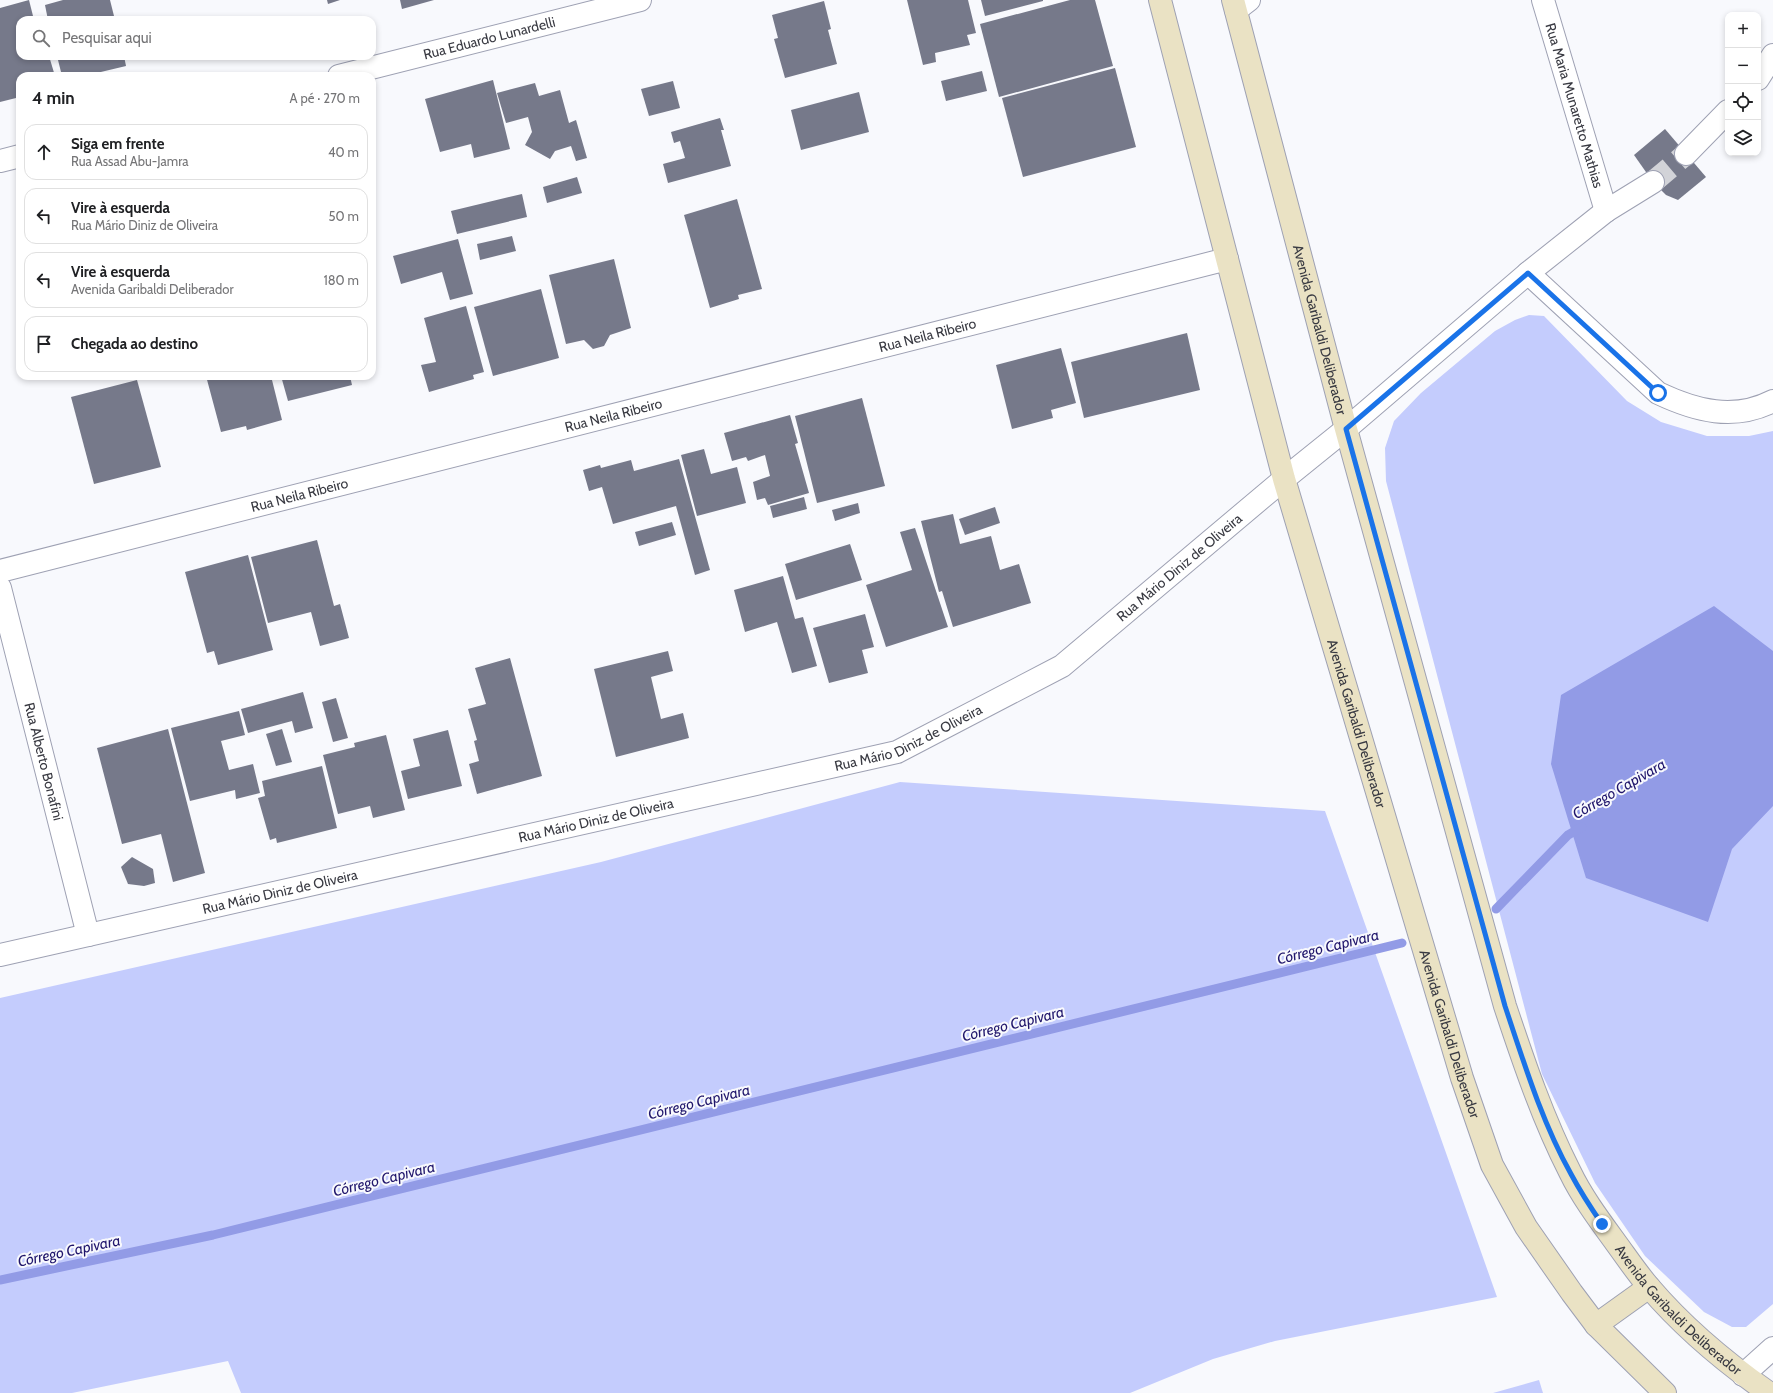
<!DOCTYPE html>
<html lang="pt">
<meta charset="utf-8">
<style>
:root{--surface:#fff;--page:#f2f2f2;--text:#202124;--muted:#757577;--line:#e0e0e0}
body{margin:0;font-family:Cabin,sans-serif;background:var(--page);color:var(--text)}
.controls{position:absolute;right:12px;top:12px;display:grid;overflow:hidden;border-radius:8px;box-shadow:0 2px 6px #0003}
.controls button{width:36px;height:36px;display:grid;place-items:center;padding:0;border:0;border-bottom:1px solid var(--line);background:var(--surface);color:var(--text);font:20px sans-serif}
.stop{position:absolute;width:12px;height:12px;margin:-9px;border:3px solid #1a73e8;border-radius:50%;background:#fff}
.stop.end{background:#1a73e8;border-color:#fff;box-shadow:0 1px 4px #0008}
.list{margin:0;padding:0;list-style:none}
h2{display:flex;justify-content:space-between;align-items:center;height:52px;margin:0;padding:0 16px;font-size:17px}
h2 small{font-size:13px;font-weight:400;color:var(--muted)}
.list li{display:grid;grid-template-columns:26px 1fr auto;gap:12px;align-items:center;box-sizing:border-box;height:56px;margin:0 8px 8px;padding:0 8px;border:1px solid var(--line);border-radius:12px}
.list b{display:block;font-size:15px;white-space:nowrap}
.list p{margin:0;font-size:13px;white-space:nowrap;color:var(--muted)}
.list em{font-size:13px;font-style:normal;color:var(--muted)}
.icon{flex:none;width:22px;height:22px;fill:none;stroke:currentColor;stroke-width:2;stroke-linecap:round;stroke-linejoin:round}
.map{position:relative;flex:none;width:1773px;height:1393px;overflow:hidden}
.search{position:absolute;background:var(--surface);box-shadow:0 2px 6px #0003;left:16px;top:16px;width:360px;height:44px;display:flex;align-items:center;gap:10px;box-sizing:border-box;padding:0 14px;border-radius:12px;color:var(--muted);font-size:15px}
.panel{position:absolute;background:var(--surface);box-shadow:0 2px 6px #0003;left:16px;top:72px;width:360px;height:308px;border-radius:12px}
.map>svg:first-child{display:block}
.green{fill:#c4ccfd}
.water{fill:#929be6}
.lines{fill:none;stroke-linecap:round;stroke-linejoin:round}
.stream{stroke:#929be6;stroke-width:9}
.building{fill:#76798a}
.street-tunnel{stroke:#d2d3d8;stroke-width:22;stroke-dasharray:22 11;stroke-linecap:butt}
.street-casing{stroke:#9ea1b3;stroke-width:24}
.secondary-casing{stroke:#9ea1b3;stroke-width:24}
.street{stroke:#fff;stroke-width:22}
.secondary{stroke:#eae2c4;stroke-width:22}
.route{stroke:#1a73e8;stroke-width:5}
.labels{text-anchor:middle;stroke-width:4;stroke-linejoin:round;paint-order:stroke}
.street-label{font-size:14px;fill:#393a42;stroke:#f8f9fd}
.water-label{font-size:15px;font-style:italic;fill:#20166c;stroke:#f8f9fd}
</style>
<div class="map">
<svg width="1773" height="1393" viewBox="0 0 1773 1393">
<rect width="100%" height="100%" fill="#f8f9fd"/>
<g class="green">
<path d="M1529,315L1544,316L1627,401L1661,422L1707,436H1749L1773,431V1304L1746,1327H1732L1704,1312L1645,1256L1595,1183L1542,1074L1386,481L1385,448L1394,421L1421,393L1495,331L1515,320Z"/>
<path d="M900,782L1325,811L1497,1297L1275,1341L1213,1359L1130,1393H241L228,1361L72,1393H0V998L601,862Z"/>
<path d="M1539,1380L1543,1393H1493Z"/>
</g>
<path class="water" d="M1714,606L1773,651V806L1732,849L1708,922L1586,878L1551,764L1561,695Z"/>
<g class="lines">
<g class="stream">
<path d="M1496,909L1568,835L1582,827"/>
<path d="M0,1280L213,1235L1402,943"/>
</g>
</g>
<g class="building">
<path d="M29,0L34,20H20V56H49L55,76H20V97L0,102V8Z"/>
<path d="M63,0H110L115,20H48L45,5Z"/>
<path d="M327,0H340L328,4Z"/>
<path d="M400,0H434L402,9Z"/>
<path d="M907,0H968L976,33L967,35L970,45L935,53L936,62L923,65Z"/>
<path d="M981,0H1043V1L985,16Z"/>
<path d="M1070,0H1095L1113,66L999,97L980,24Z"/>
<path d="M824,1L831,29L828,30L837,64L785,78L774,39L778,38L772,15Z"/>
<path d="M57,56H124L126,66L84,76H62Z"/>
<path d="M1115,68L1136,147L1023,177L1002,98Z"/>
<path d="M982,71L987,91L946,101L941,81Z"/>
<path d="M493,80L510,149L474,158L471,144L440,152L425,99Z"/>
<path d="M673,81L680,108L649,116L641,89Z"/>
<path d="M535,83L539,96L560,90L569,123L576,120L587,158L576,161L571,146L555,151L550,159L525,145L532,132L528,117L506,123L497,93Z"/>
<path d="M859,92L869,132L801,150L791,110Z"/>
<path d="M720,118L724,130H721L731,166L668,183L663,164L685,158L680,141L674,143L671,132Z"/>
<path d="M1665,129L1706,177L1678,200L1666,195L1653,182L1634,155Z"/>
<path d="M577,177L582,193L547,203L543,187Z"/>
<path d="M522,194L527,217L457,234L451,211Z"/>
<path d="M737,199L762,289L738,295L739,299L710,308L684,215Z"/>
<path d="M512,236L516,251L480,260L477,244Z"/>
<path d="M458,239L473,294L450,300L442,272L401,284L393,256Z"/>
<path d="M614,259L631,328L610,335L604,346L593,349L584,340L566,344L549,275Z"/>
<path d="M541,289L559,358L493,376L474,307Z"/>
<path d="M466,306L484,372L473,375L474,379L429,392L421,365L436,362L424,318Z"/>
<path d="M1187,333L1200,390L1084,418L1071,362Z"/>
<path d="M1061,348L1076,403L1051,410L1053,418L1012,429L996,365Z"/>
<path d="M206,376H271L282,420L247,430L246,426L221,432Z"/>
<path d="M281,376H350L352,385L288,401Z"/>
<path d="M137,380L161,467L94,484L71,397Z"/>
<path d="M862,398L885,486L817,503L795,416Z"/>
<path d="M790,415L798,443L795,444L809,493L768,505L765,498L757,500L753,482L770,476L765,455L748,461L746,457L732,461L724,433Z"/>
<path d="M704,449L711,474L737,467L746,503L697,516L681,455Z"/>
<path d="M679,459L710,570L695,575L676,506L613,524L602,487L589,491L583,470L600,465L601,468L631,460L634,471Z"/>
<path d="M804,497L807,509L773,518L770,506Z"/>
<path d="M858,503L860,513L835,521L832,510Z"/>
<path d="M995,507L1000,523L965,535L959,519Z"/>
<path d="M953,514L960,544L991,536L1000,570L1019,564L1031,603L953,627L942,591L939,592L921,521Z"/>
<path d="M672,522L676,535L639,546L635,532Z"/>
<path d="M915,528L948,627L886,647L866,585L912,570L900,532Z"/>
<path d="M317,540L334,606L340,604L349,638L320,646L311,612L268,623L251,557Z"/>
<path d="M850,544L862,580L796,600L785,564Z"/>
<path d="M248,555L273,650L218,665L214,651L207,653L185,572Z"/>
<path d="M783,576L795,619L803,617L817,666L792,673L777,622L745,632L734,590Z"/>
<path d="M865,614L874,647L862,650L868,673L829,683L813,628Z"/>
<path d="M668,651L673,671L651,677L661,719L683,713L689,738L616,757L594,669Z"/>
<path d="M510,658L542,776L477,794L469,764L479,761L474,741L477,740L468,709L486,704L475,668Z"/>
<path d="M303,692L313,728L295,733L292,721L248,733L241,709Z"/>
<path d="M336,698L348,738L333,742L322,702Z"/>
<path d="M239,711L245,735L221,741L229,770L253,764L260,793L236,799L235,790L190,801L171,728Z"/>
<path d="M168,729L205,873L173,882L161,834L122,844L97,748Z"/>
<path d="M282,729L292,762L276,766L266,734Z"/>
<path d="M448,730L462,786L408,799L401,771L420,766L413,739Z"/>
<path d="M386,735L405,810L373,818L370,806L338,814L323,755L355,747L354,743Z"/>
<path d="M322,766L337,828L277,843L276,838L270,840L258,798L265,796L262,781Z"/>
<path d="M132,857L153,869L155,883L144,886L128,884L121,867Z"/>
</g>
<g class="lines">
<path class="street-tunnel" d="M1653,182L1686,154"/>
<defs>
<g id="street">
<path id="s1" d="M1543,0L1606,211"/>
<path d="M1236,10L1249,0"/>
<path id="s2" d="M339,76L640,0"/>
<path d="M1758,79L1773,55"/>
<path d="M1686,154L1728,111"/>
<path d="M0,161L20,156"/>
<path d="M1528,273L1658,393C1696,411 1734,421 1773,401"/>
<path id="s3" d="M0,571L1227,259"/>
<path id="s4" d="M0,588L88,935"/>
<path id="s5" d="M0,955L897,752L1062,666L1284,479L1346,429L1528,273L1606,211L1653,182"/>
<path d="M1743,1375L1773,1348"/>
</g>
<g id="secondary">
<path id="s6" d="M1160,0L1284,479L1462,1078L1492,1165L1526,1227L1572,1293L1596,1325L1665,1393"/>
<path id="s7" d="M1233,0L1346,429L1505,1006C1524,1063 1543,1119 1570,1172C1582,1197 1600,1221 1616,1243C1627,1258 1637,1273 1649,1287C1684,1328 1726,1363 1769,1393"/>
<path d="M1596,1325L1649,1287"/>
</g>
</defs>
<use href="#street" class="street-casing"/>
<use href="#secondary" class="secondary-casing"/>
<use href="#street" class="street"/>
<use href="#secondary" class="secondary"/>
</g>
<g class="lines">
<path class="route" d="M1602,1224C1591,1208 1580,1191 1571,1174C1542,1122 1524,1063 1505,1006L1346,429L1528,273L1658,393"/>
</g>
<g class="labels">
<g class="street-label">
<text dy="5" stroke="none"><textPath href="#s2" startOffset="155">Rua Eduardo Lunardelli</textPath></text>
<text dy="5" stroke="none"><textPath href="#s1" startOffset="110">Rua Maria Munaretto Mathias</textPath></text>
<text dy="5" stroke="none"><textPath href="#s7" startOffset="341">Avenida Garibaldi Deliberador</textPath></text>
<text dy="5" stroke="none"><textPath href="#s3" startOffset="957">Rua Neila Ribeiro</textPath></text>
<text dy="5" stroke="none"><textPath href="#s3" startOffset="633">Rua Neila Ribeiro</textPath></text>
<text dy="5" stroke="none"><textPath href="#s3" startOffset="309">Rua Neila Ribeiro</textPath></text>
<text dy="5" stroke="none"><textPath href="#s5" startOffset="1259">Rua Mário Diniz de Oliveira</textPath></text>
<text dy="5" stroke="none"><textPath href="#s6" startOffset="750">Avenida Garibaldi Deliberador</textPath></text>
<text dy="5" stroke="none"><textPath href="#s5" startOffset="935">Rua Mário Diniz de Oliveira</textPath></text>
<text dy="5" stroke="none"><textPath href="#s4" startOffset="179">Rua Alberto Bonafini</textPath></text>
<text dy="5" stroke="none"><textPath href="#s5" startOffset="611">Rua Mário Diniz de Oliveira</textPath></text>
<text dy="5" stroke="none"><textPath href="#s5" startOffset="287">Rua Mário Diniz de Oliveira</textPath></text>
<text dy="5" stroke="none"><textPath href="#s6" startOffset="1074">Avenida Garibaldi Deliberador</textPath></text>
<text dy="5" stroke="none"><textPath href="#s7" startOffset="1397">Avenida Garibaldi Deliberador</textPath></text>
</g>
<g class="water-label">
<text transform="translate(1619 789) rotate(-30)" y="5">Córrego Capivara</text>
<text transform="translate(1328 947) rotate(-14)" y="5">Córrego Capivara</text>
<text transform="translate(1013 1024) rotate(-14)" y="5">Córrego Capivara</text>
<text transform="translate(699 1102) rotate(-14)" y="5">Córrego Capivara</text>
<text transform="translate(384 1179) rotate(-14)" y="5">Córrego Capivara</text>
<text transform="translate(69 1251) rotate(-12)" y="5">Córrego Capivara</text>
</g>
</g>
</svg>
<div class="controls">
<button>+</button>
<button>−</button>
<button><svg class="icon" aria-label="locate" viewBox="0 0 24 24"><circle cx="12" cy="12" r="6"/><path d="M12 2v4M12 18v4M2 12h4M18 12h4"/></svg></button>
<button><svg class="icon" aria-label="layers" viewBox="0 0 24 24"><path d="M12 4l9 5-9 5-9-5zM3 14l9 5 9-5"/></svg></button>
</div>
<div class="stop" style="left:1658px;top:393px"></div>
<div class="stop end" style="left:1602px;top:1224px"></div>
<div class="search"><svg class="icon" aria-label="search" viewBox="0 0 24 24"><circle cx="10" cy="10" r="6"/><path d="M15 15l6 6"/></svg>Pesquisar aqui</div>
<section class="panel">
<h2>4 min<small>A pé · 270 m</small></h2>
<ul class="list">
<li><svg class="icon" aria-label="ahead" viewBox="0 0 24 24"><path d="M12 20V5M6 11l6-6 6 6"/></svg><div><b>Siga em frente</b><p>Rua Assad Abu-Jamra</p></div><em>40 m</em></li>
<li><svg class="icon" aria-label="left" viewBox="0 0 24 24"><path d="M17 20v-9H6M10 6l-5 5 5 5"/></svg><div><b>Vire à esquerda</b><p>Rua Mário Diniz de Oliveira</p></div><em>50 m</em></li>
<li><svg class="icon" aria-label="left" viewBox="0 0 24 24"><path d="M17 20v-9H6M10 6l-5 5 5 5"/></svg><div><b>Vire à esquerda</b><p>Avenida Garibaldi Deliberador</p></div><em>180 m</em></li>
<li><svg class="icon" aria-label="arrive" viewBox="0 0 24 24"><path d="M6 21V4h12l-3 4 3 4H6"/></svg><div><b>Chegada ao destino</b></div></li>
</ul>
</section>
</div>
